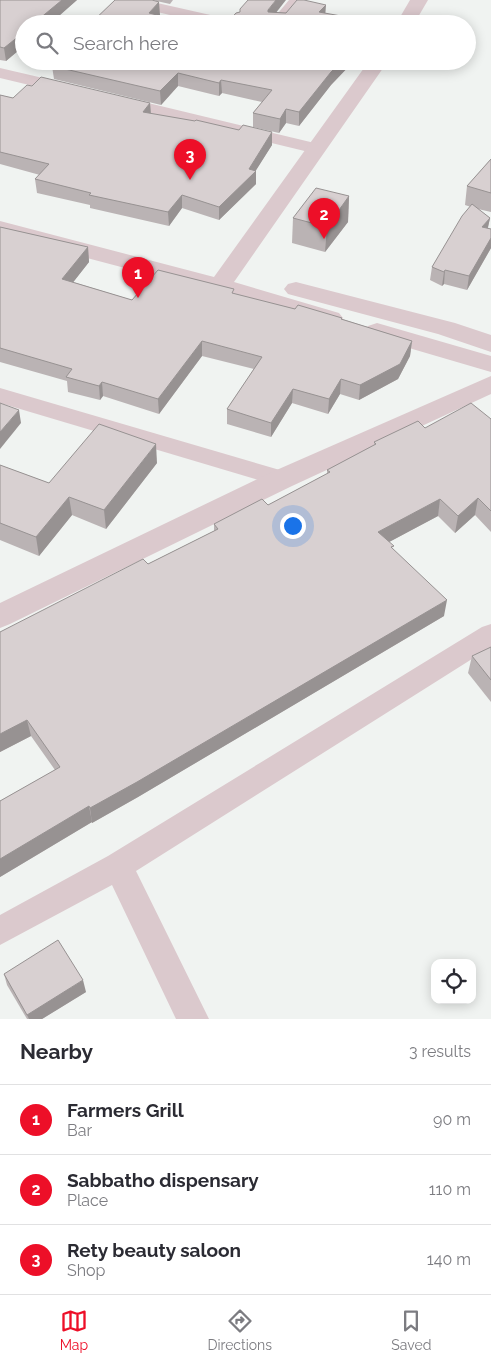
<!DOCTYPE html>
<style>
:root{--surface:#fff;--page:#f7f7f7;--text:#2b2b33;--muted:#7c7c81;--line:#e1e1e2;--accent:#ed0f28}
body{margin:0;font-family:Raleway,sans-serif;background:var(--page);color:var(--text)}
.controls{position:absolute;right:15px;bottom:15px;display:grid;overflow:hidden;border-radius:10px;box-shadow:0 2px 12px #0003}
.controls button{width:45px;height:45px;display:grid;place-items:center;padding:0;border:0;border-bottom:1px solid var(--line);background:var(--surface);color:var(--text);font:25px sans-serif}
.you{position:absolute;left:292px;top:525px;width:18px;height:18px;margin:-12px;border:4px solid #fff;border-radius:50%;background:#1a73e8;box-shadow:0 0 0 8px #1a73e833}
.badge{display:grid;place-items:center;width:32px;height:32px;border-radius:50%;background:var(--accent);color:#fff;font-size:16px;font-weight:700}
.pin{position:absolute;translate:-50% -41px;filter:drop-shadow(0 1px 2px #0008)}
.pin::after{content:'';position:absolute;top:26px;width:18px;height:15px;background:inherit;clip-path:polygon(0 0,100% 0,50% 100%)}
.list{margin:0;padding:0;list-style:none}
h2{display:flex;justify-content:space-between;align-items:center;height:65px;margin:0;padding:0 20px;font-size:21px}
h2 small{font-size:16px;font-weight:400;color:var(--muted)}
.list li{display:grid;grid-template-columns:32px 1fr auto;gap:15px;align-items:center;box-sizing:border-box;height:70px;padding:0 20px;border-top:1px solid var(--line)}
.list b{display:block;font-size:19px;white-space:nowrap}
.list p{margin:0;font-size:16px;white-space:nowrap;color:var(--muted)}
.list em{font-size:16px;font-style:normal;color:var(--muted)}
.icon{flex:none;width:28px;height:28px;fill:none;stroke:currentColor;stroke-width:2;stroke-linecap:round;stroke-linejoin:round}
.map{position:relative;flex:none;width:491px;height:1019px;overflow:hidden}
.search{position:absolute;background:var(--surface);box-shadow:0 2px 12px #0003;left:15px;right:15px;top:15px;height:55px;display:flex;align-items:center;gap:12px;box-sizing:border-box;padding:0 18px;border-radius:28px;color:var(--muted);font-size:19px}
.sheet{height:275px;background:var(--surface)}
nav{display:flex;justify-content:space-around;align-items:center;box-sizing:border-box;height:70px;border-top:1px solid var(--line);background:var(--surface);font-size:14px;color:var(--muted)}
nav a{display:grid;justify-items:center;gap:2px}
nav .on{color:var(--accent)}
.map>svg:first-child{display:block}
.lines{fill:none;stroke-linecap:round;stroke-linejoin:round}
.minor{fill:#dbc9cd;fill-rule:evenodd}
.tertiary{fill:#dbc9cd;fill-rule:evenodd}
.wall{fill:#bab3b4}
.shaded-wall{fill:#979292}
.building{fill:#d8d0d1;stroke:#979292}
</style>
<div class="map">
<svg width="491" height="1019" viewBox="0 0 491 1019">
<rect width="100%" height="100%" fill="#f0f3f1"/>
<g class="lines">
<g class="minor">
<path d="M115,0H144L237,21L239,24H209L118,3Z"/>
<path d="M289,0H305L286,24H269Z"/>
<path d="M0,68L73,85L75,89L73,93L67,94L0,78Z"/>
<path d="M119,96L323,145L326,149L323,153L317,154L113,105L110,101L113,97Z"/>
<path d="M0,388L290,473L294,479L290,485L282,487L0,403Z"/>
<path d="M491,624V647L136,871L209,1019H176L112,885L0,945V915L108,856L482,627Z"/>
</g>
<g class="tertiary">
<path d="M410,0H428L414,24H396Z"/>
<path d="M369,61H388L234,282L339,313L343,318L339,323L331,326L212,291L0,235V221L214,277Z"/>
<path d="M296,282L455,323L491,335V352L438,334L288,294L284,289L288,284Z"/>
<path d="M377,323L491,356V372L368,336L365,331L368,326Z"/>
<path d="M491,376V394L292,486L10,624L0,628V603L272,472Z"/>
</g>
</g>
<g class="wall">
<path d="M0,0H77L6,61L0,60Z"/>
<path d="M152,0H173L170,4Z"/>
<path d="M353,62L331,85L299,126L286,123L279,133L253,127V113L262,102L222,93L219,96L178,86L161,105L54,79L52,66Z"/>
<path d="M32,86L150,103L151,114L239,130L272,132V145L255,171L256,184L219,220L182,208L169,226L90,208V205L37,193L35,179L40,175L0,164V95L13,98Z"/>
<path d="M491,159V212L478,209L490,218L488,228L491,229V248L467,290L444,284L442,286L430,280L432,267L471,207L465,205L467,186Z"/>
<path d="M349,196L348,222L325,252L292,243L293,218Z"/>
<path d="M0,227L88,247L89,262L73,282L132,300L235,294L295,309L342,318V319L412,341L410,356L398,379L359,400L340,394L328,414L292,403L271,437L227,424V409L254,369L202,356L159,414L103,396L100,400L68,392L67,381L0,362Z"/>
<path d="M491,419V532L475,515L455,533L438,516L389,542L393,549L444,616L138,797L92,823V822L0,877V801L55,770L31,736L0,752V632L148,564L214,531V524L268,505L327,474V470L374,445V442L425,428Z"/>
<path d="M157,463L106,529L72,515L39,556L0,540V465L49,483Z"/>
<path d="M491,647V702L468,673L472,656Z"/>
<path d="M4,974L86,992L42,1019H27L7,985Z"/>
</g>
<g class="shaded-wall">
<path d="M62,0H77L50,24H33Z"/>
<path d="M276,0H286L268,23V10Z"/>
<path d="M159,2L160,15L151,24L149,13Z"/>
<path d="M326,5L325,18L319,12Z"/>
<path d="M341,16V24H335Z"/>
<path d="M24,32V46L6,61L4,48Z"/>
<path d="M342,61H354L353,62L331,85L299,126V112L331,72Z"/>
<path d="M178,73V86L161,105L160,91Z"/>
<path d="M221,80L222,93L219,96V83Z"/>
<path d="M150,103L151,116L143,112Z"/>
<path d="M286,109V123L279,133L280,119Z"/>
<path d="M272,132V145L255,172L256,171V184L219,220V207L249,169Z"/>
<path d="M182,195V208L169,226L168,212Z"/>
<path d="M349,196L348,222L325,252L327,227Z"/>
<path d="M490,218L487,231L482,227Z"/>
<path d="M491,238V248L467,290L469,276Z"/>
<path d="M88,247L89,262L64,294L62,279Z"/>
<path d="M445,270L444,284L442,286L444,272Z"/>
<path d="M202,341V356L159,414L158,399Z"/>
<path d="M412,341L410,356L398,379L359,400L360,385Z"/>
<path d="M341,379L340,394L328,414L329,399Z"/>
<path d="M102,382L103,396L100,400L99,386Z"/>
<path d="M293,389L292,403L271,437V423Z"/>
<path d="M19,410L21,423L0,449V432Z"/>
<path d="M156,444L157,463L106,529L104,510Z"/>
<path d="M69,497L72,515L39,556L36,537Z"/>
<path d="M478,498L475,515L455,533L458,516Z"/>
<path d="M440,499L438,516L376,549L378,532Z"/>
<path d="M447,600L444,616L138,797L92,823L90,808Z"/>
<path d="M27,720L31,736L0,752V734Z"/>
<path d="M89,806L92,822L0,877V859Z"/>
<path d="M83,980L86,992L42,1019H29L27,1015Z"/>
</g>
<g class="building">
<path d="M0,0H62L33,24H24V32L4,48L0,47Z"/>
<path d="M115,0H152L159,2L149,13L194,24H90Z"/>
<path d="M248,0H276L268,10V12L286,13L297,0H304L326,5L319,12L341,16L335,24H226L236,13L240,12V9Z"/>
<path d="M56,61H342L331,72L299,112L286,109L280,119L253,113L272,90L221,80L219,83L178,73L160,91L52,66Z"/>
<path d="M41,77L150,103L143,112L195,121L196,120L239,130L243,125L272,132L249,169L256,171L219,207L182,195L168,212L89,195L91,193L35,179L49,164L0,152V95L13,98L27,85L32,86Z"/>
<path d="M491,159V193L467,186Z"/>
<path d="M316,188L349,196L327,227L293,218Z"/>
<path d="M472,204L490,218L482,227L491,229V238L469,276L445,270L444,272L432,267L462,216Z"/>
<path d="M0,227L88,247L62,279L132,300L158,270L234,289L232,293L295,309L298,305L342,318L341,319L412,341L400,364L360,385L341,379L329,399L293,389L271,423L227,409L262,357L202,341L158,399L102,382L99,386L66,377L72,369L0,348Z"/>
<path d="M0,403L19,410L0,432Z"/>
<path d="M471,403L491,419V511L478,498L458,516L440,499L378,532L394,546L391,547L447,600L137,782L90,808L89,806L0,859V801L60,767L27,720L0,734V632L143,559L148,564L218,529L214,524L262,499L268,505L330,472L327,470L376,444L374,442L418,421L425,428Z"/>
<path d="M99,424L156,444L104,510L69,497L36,537L0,523V465L49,483Z"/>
<path d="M491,647V680L472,656Z"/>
<path d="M58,940L83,980L27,1015L4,974Z"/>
</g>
</svg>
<div class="controls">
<button><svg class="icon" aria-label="locate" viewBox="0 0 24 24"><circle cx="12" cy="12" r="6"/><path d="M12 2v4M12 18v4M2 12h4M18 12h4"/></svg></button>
</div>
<div class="you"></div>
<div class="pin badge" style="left:138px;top:298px">1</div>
<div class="pin badge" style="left:324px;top:239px">2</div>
<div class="pin badge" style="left:190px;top:180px">3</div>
<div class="search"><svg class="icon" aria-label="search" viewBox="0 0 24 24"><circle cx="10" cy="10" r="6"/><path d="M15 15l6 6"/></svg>Search here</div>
</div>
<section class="sheet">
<h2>Nearby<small>3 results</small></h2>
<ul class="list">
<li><span class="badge">1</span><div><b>Farmers Grill</b><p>Bar</p></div><em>90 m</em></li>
<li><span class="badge">2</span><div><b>Sabbatho dispensary</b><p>Place</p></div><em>110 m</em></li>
<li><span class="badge">3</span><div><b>Rety beauty saloon</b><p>Shop</p></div><em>140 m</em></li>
</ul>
</section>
<nav>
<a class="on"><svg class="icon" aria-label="map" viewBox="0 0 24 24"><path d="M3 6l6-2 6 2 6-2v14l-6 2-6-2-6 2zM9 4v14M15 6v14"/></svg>Map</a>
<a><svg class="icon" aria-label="directions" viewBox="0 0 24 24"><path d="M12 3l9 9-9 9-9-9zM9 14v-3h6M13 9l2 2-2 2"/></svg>Directions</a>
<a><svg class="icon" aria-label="saved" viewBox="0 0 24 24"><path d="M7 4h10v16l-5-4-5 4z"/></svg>Saved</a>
</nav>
